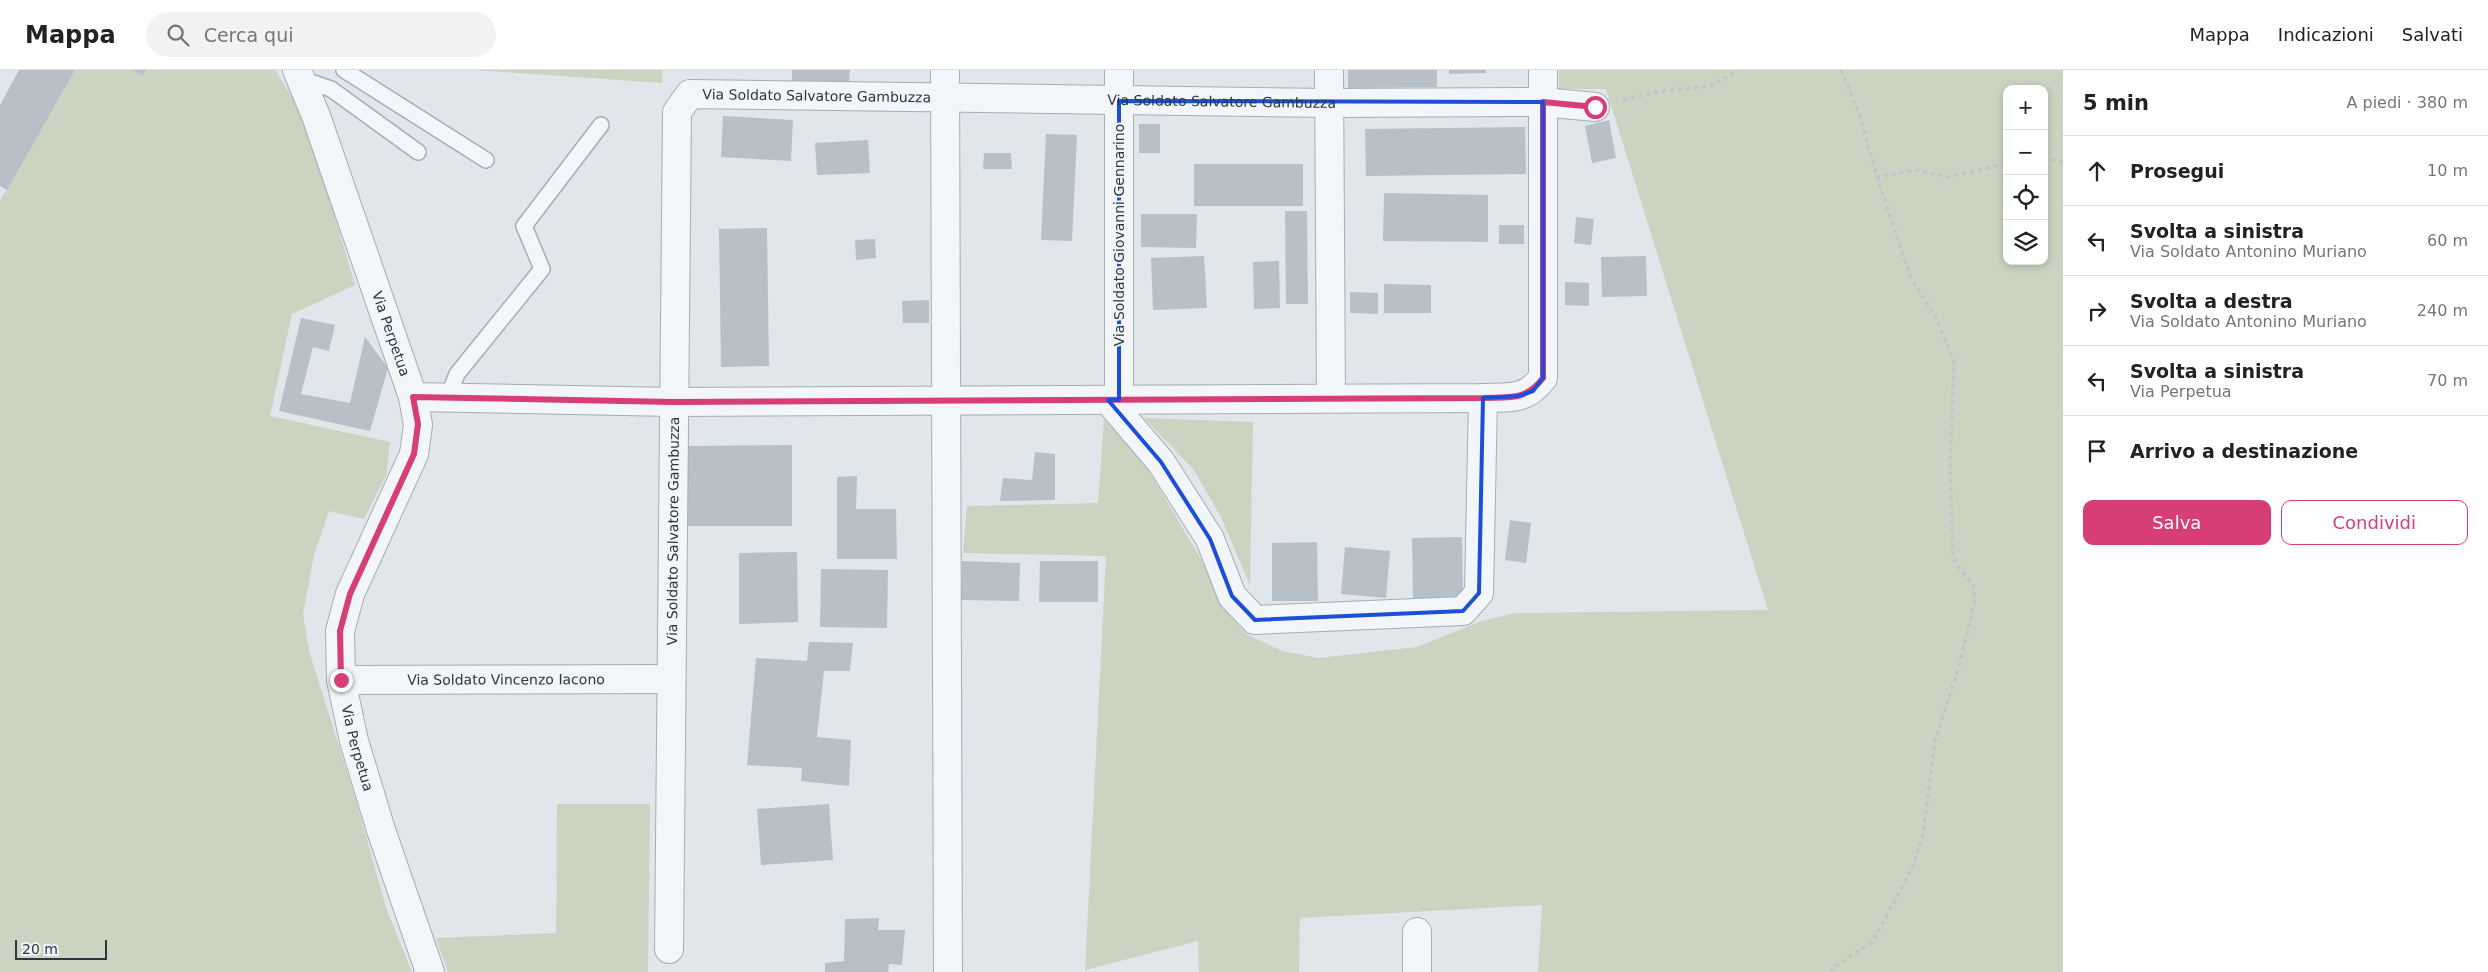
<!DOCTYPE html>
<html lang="it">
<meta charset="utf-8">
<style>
:root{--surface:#fff;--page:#f2f2f2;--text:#222;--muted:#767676;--line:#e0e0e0;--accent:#d63e75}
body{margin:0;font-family:"DejaVu Sans",sans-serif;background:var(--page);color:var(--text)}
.controls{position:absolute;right:15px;top:15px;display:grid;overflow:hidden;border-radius:10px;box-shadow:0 2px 8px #0003}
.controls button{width:45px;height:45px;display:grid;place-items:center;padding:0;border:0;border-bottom:1px solid var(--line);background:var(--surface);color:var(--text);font:25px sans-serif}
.scale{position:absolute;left:15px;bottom:12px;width:92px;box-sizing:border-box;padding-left:5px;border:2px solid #283742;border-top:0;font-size:14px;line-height:18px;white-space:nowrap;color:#283742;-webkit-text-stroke:4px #f0f4f7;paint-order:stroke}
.stop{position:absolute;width:15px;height:15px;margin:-11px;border:4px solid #d63e75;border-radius:50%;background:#fff}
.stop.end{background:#d63e75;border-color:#fff;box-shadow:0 1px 5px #0008}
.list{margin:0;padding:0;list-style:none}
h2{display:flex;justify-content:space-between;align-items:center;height:65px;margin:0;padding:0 20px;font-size:21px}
h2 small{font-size:16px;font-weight:400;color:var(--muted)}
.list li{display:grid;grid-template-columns:32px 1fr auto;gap:15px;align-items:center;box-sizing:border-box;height:70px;padding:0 20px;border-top:1px solid var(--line)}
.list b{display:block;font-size:19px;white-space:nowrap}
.list p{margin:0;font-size:16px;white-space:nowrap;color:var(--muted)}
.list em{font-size:16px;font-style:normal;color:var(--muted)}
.actions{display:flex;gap:10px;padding:15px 20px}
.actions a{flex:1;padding:11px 0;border:1px solid var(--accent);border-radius:10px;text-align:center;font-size:18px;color:var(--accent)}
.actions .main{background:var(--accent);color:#fff}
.icon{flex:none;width:28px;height:28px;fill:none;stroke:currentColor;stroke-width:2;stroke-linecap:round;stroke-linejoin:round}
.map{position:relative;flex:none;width:2063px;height:902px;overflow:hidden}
header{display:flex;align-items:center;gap:30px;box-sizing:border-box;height:70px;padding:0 25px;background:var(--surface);border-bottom:1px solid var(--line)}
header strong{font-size:24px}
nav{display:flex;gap:28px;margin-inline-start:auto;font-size:18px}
.search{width:350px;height:45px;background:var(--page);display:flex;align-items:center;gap:12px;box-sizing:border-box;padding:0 18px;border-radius:28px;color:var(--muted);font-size:19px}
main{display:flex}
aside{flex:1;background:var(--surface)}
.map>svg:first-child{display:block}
.green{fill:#cad4c1;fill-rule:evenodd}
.building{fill:#b7c0c7}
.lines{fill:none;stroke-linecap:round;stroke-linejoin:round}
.service-casing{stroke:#a5aeb4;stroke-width:18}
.minor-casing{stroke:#a5aeb4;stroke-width:30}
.tertiary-casing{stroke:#a5aeb4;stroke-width:30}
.path{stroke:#bec4c9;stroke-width:3;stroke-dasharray:4 4;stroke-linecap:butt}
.service{stroke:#f3f6f8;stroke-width:15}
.minor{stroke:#f3f6f8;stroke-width:28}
.tertiary{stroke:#f3f6f8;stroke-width:28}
.route{stroke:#d63e75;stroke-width:6}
.marked{fill:none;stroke:#1d4ed8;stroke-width:4;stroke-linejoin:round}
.labels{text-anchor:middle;stroke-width:4;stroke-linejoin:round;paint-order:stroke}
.street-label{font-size:14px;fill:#283742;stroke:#f0f4f7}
</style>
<header>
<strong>Mappa</strong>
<div class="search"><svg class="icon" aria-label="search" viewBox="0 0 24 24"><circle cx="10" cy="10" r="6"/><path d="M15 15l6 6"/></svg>Cerca qui</div>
<nav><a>Mappa</a><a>Indicazioni</a><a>Salvati</a></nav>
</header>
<main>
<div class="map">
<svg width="2063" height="902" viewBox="0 0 2063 902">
<rect width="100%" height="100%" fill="#e0e6ea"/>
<g class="green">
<path d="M75,0H132L143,6L146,0H275L297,35L324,110L355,215L292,244L270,346L390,372L386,406L364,449L329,441L314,485L303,544L309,581L356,730L386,838L412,902H0V131Z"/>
<path d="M474,0H663L662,13Z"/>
<path d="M1559,0H2063V902H1538L1542,835L1300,848L1299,902H1199L1198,871L1085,900L1106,486L963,483L967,436L1098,433L1104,349L1143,391L1208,501L1224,539L1246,564L1282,581L1319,588L1417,577L1482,551L1516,543L1768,540L1606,19H1559ZM2007,19H2044V191H2007Z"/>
<path d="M1144,348L1253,352L1250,515L1220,445L1193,399Z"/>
<path d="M557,734H650L648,902H448L436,868L556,863Z"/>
</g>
<g class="building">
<path d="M19,0H75L7,120L0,116V35Z"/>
<path d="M132,0H146L143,6Z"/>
<path d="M792,0H850L849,14L792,12Z"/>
<path d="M1348,0H1437V17L1348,18Z"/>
<path d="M1449,0H1486V3L1449,4Z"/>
<path d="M723,46L793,50L791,91L721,87Z"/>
<path d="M1609,50L1616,88L1592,93L1585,56Z"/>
<rect x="1139" y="54" width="21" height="29"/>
<path d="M1525,57L1526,104L1366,106L1365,59Z"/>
<path d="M1046,64L1077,65L1072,171L1041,170Z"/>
<path d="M868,70L870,103L817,105L815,73Z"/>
<path d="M984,83H1011L1012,99H983Z"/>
<rect x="1194" y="94" width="109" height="42"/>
<path d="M1384,123L1488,125V172L1383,171Z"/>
<path d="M1285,141H1307L1308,234H1286Z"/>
<path d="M1141,144H1197L1196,178L1141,177Z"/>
<path d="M1576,147L1594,149L1591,175L1574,173Z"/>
<rect x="1499" y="155" width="25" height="19"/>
<path d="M767,158L769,296L721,297L719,159Z"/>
<path d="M875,169L876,188L856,190L855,170Z"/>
<path d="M1204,186L1207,238L1153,240L1151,188Z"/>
<path d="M1646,186L1647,226L1602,227L1601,187Z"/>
<path d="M1279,191L1280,238L1254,239L1253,192Z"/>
<path d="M1565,212L1589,213V236L1565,235Z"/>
<path d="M1384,214L1431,215V243H1384Z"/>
<path d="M1350,222L1378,223V244L1350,243Z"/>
<path d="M929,230V253H903L902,231Z"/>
<path d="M301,248L335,255L329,281L313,277L301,324L350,333L365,267L388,298L370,361L279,341Z"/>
<path d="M792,375V456H688V376Z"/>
<path d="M1035,382L1055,384V430L1000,431L1003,408L1032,410Z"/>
<path d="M857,406L856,439H896L897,489H837V407Z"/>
<path d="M1510,450L1531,453L1526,493L1505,490Z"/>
<path d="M1462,467L1463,530L1413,531L1412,468Z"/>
<path d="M1317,472L1318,531H1272V473Z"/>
<path d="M1345,477L1390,481L1386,528L1341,524Z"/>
<path d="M797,482L798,552L739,554V483Z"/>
<path d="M962,491L1020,493L1019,531L961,530Z"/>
<path d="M1040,491H1098V532H1039Z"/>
<path d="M821,499L888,500L887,558L820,557Z"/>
<path d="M809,572L853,573L850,601H824L817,667L851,670L849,716L801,711L802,698L747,695L756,588L807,591Z"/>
<path d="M829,734L833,790L761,795L757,739Z"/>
<path d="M879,848L878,860H905L902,895L889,894L888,902H825V893L844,891L845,849Z"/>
</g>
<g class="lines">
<defs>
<g id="service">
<path d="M344,0L486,90"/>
<path d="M302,9L331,19L418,82"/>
<path d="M448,327L457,304L542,199L524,156L601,55"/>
</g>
<g id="minor">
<path d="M945,0L948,902"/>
<path d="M1329,0L1331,328"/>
<path d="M413,327L673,332L1483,328C1510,327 1525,331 1543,308V0"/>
<path d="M1108,330L1161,392L1210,469L1232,526L1255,550L1463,541L1479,523L1483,328"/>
<path d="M1119,330V0"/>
<path id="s1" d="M341,610L671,609"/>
<path id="s2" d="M669,879L677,42L690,24L1329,33L1543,32L1595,37"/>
<path d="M1417,902V862"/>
</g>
<g id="tertiary">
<path id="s3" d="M297,0L316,46L413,327L418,355L414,384L350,524L340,561L341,610L354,671L381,760L430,902"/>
</g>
</defs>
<use href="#service" class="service-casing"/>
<use href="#minor" class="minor-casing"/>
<use href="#tertiary" class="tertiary-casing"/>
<g class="path">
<path d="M1841,0L1860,46L1877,107L1916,100L1949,107L2007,93"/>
<path d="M1623,30L1661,21L1710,16L1739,0"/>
<path d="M2044,88L2063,92"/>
<path d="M1830,902L1832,899L1873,871L1912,798L1923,765L1935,671L1961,589L1975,530L1973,514L1962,502L1953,488L1950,397L1954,291L1936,248L1910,206L1877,107"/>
</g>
<use href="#service" class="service"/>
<use href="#minor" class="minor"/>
<use href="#tertiary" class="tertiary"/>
</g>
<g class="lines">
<path class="route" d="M341,610L340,561L350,524L414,384L418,354L413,327L673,332L1483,328C1510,327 1525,331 1543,308V32L1595,37"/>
</g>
<path class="marked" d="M1119,31L1543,32V308L1533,321L1519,326L1483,328L1479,523L1463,541L1255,550L1232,526L1210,469L1161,392L1108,330H1119Z"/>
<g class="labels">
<g class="street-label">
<text dy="5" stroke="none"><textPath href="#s2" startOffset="986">Via Soldato Salvatore Gambuzza</textPath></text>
<text dy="5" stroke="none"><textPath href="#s2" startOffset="1391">Via Soldato Salvatore Gambuzza</textPath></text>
<text transform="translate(1119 165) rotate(-90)" y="5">Via Soldato Giovanni Gennarino</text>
<text dy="5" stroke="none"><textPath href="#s3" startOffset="280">Via Perpetua</textPath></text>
<text dy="5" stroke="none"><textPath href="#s2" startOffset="418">Via Soldato Salvatore Gambuzza</textPath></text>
<text dy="5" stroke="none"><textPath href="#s1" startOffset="165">Via Soldato Vincenzo Iacono</textPath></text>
<text dy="5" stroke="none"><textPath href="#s3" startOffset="716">Via Perpetua</textPath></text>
</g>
</g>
</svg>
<div class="controls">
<button>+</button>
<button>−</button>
<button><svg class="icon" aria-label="locate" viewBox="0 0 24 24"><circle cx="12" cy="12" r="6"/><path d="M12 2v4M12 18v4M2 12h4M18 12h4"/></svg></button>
<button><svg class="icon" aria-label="layers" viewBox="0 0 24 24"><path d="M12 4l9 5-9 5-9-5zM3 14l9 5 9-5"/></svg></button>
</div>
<div class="scale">20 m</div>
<div class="stop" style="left:1595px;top:37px"></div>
<div class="stop end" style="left:341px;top:610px"></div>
</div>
<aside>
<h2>5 min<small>A piedi · 380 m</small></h2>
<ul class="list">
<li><svg class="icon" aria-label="ahead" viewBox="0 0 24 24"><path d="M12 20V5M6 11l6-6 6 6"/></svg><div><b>Prosegui</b></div><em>10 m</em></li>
<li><svg class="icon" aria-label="left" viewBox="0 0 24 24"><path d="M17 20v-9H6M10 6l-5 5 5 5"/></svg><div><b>Svolta a sinistra</b><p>Via Soldato Antonino Muriano</p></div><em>60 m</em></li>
<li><svg class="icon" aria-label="right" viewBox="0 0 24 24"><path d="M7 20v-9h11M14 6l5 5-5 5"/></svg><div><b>Svolta a destra</b><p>Via Soldato Antonino Muriano</p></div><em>240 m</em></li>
<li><svg class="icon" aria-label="left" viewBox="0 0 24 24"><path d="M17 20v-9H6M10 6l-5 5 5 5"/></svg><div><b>Svolta a sinistra</b><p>Via Perpetua</p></div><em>70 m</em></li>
<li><svg class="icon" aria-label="arrive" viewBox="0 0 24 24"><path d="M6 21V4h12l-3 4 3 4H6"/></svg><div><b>Arrivo a destinazione</b></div></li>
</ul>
<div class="actions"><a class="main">Salva</a><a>Condividi</a></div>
</aside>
</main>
